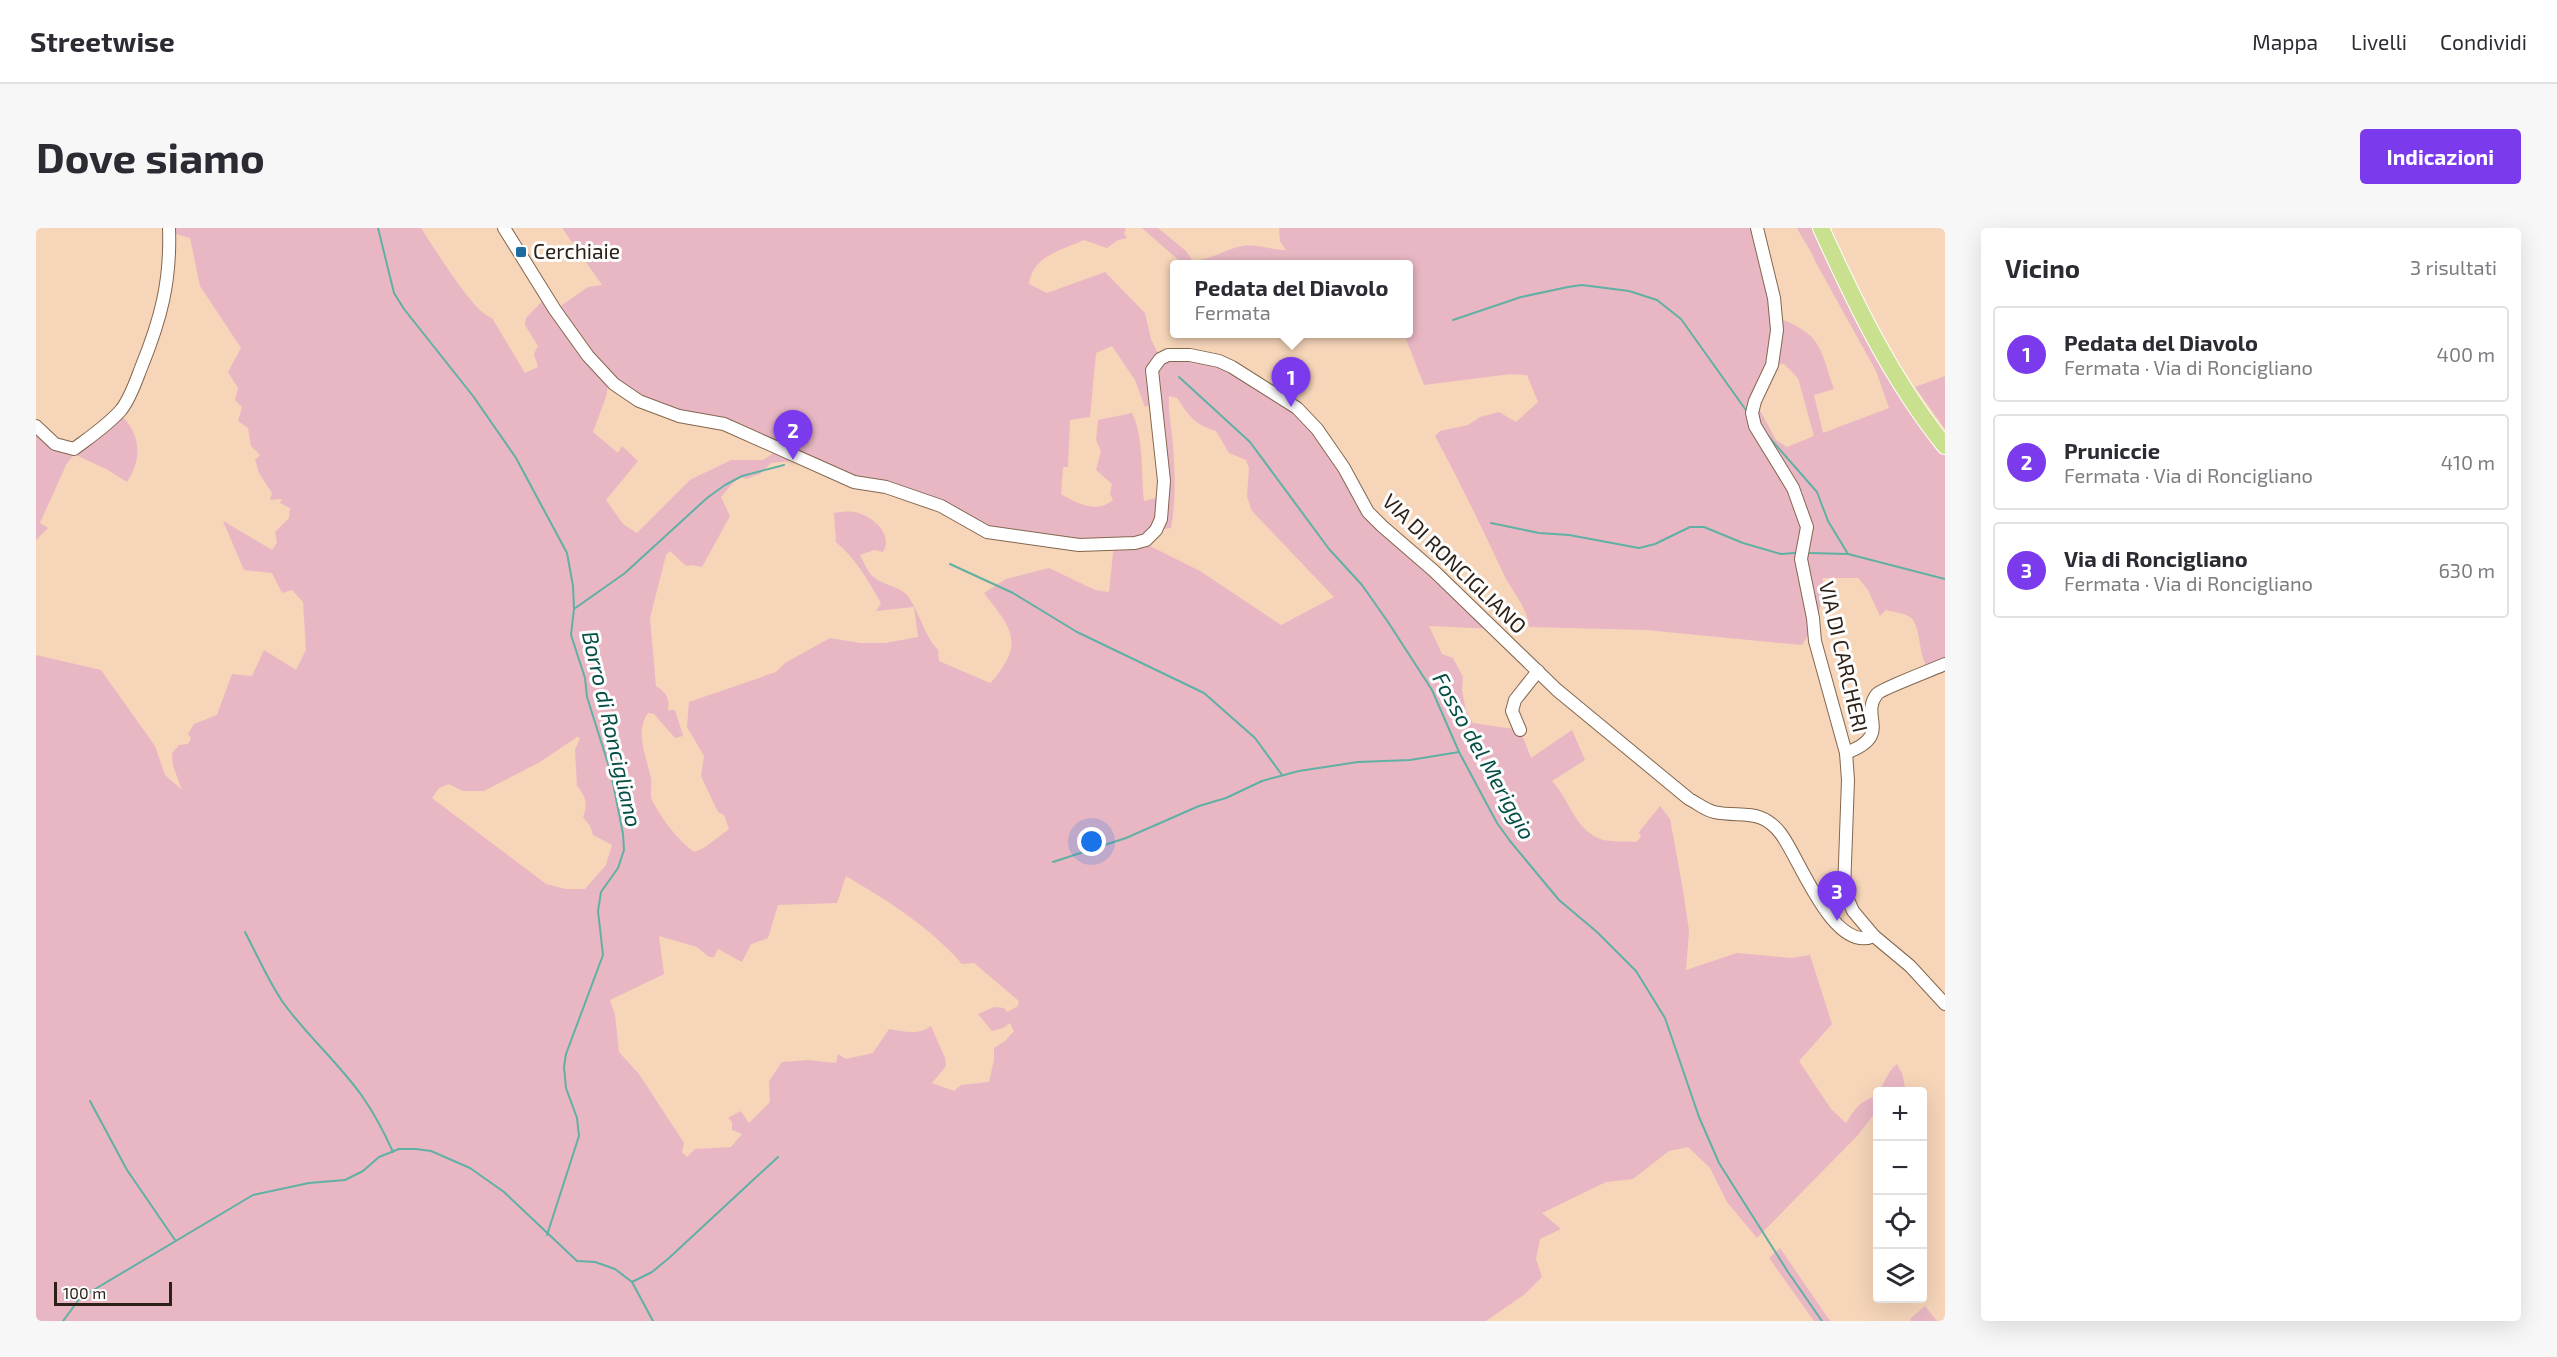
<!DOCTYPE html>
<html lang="it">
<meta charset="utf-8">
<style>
:root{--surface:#fff;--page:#f7f7f7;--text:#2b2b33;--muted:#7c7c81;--line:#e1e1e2;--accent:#7c3aed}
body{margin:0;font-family:"Exo 2",sans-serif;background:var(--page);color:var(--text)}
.controls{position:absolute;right:18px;bottom:18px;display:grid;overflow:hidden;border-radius:6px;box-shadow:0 6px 24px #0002}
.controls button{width:54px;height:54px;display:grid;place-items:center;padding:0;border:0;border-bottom:2px solid var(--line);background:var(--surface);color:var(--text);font:30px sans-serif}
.scale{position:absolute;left:18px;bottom:15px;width:118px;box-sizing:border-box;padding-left:6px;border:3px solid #2d2117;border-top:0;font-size:16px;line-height:21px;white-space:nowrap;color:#2d2117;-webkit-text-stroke:4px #fdfdfd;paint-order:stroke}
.you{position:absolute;left:1056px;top:614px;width:21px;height:21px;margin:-15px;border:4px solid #fff;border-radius:50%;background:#1a73e8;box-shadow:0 0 0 9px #1a73e833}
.badge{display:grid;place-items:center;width:39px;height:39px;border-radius:50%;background:var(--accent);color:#fff;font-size:20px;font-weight:700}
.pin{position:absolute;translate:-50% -50px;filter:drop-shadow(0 2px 3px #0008)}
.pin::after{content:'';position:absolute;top:32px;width:21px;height:18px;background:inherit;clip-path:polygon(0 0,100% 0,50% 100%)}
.popup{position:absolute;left:1134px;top:32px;width:243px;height:78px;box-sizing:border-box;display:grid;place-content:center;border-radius:6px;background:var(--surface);filter:drop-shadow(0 2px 4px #0005);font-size:20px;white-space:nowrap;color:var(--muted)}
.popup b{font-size:22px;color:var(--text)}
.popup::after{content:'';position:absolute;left:50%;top:100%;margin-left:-12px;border:12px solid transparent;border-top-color:var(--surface)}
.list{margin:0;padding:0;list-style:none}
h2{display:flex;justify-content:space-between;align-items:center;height:78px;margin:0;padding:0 24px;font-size:26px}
h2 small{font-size:20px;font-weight:400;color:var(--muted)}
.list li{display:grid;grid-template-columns:39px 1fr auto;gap:18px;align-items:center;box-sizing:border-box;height:96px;margin:0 12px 12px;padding:0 12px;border:2px solid var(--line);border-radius:6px}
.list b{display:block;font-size:22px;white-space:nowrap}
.list p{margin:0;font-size:20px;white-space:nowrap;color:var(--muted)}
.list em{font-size:20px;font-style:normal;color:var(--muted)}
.icon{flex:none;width:33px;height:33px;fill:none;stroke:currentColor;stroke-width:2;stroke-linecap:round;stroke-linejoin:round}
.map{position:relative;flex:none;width:1909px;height:1093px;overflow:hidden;border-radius:6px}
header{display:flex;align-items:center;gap:36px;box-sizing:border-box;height:84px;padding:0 30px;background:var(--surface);border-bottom:2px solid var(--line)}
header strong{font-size:28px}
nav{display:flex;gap:33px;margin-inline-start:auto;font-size:21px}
.intro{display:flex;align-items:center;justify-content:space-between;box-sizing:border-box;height:144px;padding:0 36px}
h1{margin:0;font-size:42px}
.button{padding:15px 27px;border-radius:6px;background:var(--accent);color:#fff;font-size:21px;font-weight:700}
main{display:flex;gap:36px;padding:0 36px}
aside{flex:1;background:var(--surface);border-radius:6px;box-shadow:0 6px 24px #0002}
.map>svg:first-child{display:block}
.green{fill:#e9b7c4;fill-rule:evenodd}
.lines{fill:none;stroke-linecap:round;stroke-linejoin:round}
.stream{stroke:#60b0a3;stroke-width:2}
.minor-casing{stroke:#83674e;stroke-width:14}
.highway-casing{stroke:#fff;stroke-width:18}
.minor{stroke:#fff;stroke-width:12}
.highway{stroke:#c9e18f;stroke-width:16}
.poi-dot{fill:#1c6c9e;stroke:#fdfdfd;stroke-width:2}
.labels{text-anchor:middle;stroke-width:6;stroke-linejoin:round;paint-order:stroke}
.poi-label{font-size:21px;fill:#2d2117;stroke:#fdfdfd;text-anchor:start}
.street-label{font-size:21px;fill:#2d2117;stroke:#fdfdfd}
.water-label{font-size:22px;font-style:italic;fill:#054f46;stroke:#fdfdfd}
</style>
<header>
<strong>Streetwise</strong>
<nav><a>Mappa</a><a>Livelli</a><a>Condividi</a></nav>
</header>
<div class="intro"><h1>Dove siamo</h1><a class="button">Indicazioni</a></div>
<main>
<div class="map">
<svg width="1909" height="1093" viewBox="0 0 1909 1093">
<rect width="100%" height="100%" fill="#f6d5b9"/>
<g class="green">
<path d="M133,0H385C397,18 438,86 456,90L489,145L502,139L498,126L502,118L489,97L490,90L510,69L519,82L552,59L566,57L526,0H1090L1088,6L1091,10L1082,12L1071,20L1048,12C1026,22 996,28 993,56L1011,65L1069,44L1109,85L1115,111L1124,130L1183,133L1261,180L1332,284L1459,401L1393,398L1406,426L1417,430L1427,449L1426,462L1430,483L1437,495L1484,502L1495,530L1536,502L1549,532L1516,553C1534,572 1539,603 1567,612C1577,614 1590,613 1600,614L1605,609L1603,604L1624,578L1634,591L1646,656L1653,703L1650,742L1701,725L1755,730L1774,727L1796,796L1763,833L1795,881L1810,895C1815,887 1821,877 1829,873C1835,869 1837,871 1841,865V882L1822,907L1721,1010L1691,974L1674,940L1652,919L1633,923L1597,951L1570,954L1506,985L1525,1001L1504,1011L1500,1031L1506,1049L1489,1066L1450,1093H0V427L65,442L119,518L129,547L146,562L137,538L136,525L143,517L152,516L155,510L152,506L158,496L181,487L196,446L216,448L228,422L260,442L270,422L267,374L256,362L246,365L236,345L208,342L187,293L236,322L241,315L239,304L253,290L254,280L244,275L246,271L234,272L236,265L223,245L219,232L224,227L215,218L212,200L202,193L206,179L199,172L202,160L192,144L205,120L164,58L154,10L133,4ZM1076,118L1099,152L1109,179L1118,175L1127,268L1108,273C1105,246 1108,210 1096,185L1062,192L1060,212L1065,223L1060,242L1076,256L1074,266L1077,272C1060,286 1043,276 1025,266L1027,239H1032L1034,192L1054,189L1060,125ZM573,151L643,188L688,196L742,222L727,232H695L654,252L601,305L587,296L570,272L602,233L586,218L582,225L557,204L570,169ZM1133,168L1141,170C1154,189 1158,196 1180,203L1193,225L1210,232L1213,240L1211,269L1216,283L1298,369L1245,397L1164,343L1106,314L1120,302L1135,300C1140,274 1139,245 1137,219C1136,200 1132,187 1133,168ZM763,232L905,278L951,304L1078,316L1073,364L1059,362L1013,340L970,351L948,365C963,386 985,405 971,432C965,441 962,448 954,455L903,433L902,422C888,408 884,385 872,368C865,359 848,357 839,350C832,346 828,334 824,327L838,322L847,324C858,305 835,287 818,284C812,283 804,284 798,285L800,314C821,332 831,351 845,375L840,383L878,379L882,409L849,415H824L794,410L749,435L740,444L653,474L651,499L668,528L665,548L682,584L688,587L693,601L668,620L658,624C641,611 627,593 617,574C613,568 616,559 615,551C611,529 598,505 612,485L618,486L639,510L647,508L639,482H632C634,469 630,465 620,458L614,390L630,327L634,323L650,338L657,337L666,339L694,288L685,269L703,248L710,251L724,246L735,235ZM541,509L544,510L539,522L541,558C550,568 552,577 547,589L554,598L557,607L576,617L570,637L549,661H530L510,656L396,570L403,560L413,556L427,563H448L504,534ZM810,648C852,673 893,698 926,736L938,735L983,773L982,778L971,784L968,780L958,779L942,786L956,803L967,800L974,795L978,803L969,813L958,820V832L953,854L925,857L918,863L896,855L910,838L909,830L895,798C882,808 868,803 853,801L837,825L810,831L802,826L800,835L772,832L746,834L733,853L734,874L713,895L705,883L692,890L696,894V902L706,906L695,919L659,921L651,929L646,924L648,915L603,846L583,824L579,787L574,772L628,746L623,708L661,719L673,729H678L682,721L706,734L715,716L732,710L742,677L801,675Z"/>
<path d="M1106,0H1122L1150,23L1156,32C1175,33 1188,21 1207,18C1221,16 1236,22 1250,22L1244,13L1243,0H1721L1740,89C1786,107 1783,117 1798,161L1778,167L1787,205L1853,180L1840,143L1779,33C1774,20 1767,12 1761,0H1785L1909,218V436L1894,443C1881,429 1886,397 1874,389C1868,385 1857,384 1850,382L1844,388L1832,362L1822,350H1787C1787,378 1782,393 1766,417L1610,402L1493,399C1491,378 1476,364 1467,345C1446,299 1423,253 1399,208L1404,203L1432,197L1444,189L1463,184L1480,194L1502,174L1491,147L1475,146L1388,157L1368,106H1372V36H1244L1213,32L1207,36H1147ZM1748,136L1762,150L1778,208L1751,219L1740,212L1719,173L1736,137Z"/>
<path d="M1909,148V201L1879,159Z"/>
<path d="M82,184C105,205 107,229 91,254L72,242L38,226L30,237L4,295L12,300L0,312V198L30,220Z"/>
<path d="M1861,836L1866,845L1869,859L1865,863H1843C1850,853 1851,844 1861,836Z"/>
<path d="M1744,1020L1792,1090L1795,1093H1778L1733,1030Z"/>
<path d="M1889,1078L1901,1093H1875L1874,1091Z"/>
</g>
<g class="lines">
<g class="stream">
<path d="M342,0L358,65L368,81L437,168L480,230L531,325L537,358L538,381L535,407L549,450L551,469L575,545L587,606L588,622L582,640L565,664L562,683L567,727L530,826L528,839L530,860L541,890L543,908L511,1007"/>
<path d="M1417,92L1485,69L1532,59L1546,57L1593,63L1621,72L1645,91L1712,185"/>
<path d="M1143,149L1214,214L1293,321L1326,357L1352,394L1396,462L1423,524L1461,595L1474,613L1523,672L1561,704L1600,743L1629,790L1663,889L1683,935L1752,1044L1786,1093"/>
<path d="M1732,208L1781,264L1792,293L1812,326"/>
<path d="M1455,295L1503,305L1533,307L1603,320L1619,316L1654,299H1668L1707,315L1745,326L1759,325"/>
<path d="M1773,325L1812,326L1909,351"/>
<path d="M914,336L977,365L1041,404L1168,465L1219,510L1246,547"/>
<path d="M538,381L589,345L671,270L689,257L706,248L748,237"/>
<path d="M1017,634L1090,610L1163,578L1190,570L1226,553L1263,543L1322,534L1374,532L1423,524"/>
<path d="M209,704C221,727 232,752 246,773C270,807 302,834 326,868C338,885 348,904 357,924"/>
<path d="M54,873L91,942L139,1012"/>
<path d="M596,1054L616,1044L633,1030L742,929"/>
<path d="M27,1093L44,1070L217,967L273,955L309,952L327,943L343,929L363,921H380L395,923L434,940L468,964L541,1033L559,1034L579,1041L596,1054L617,1093"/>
</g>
<defs>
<g id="minor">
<path d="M468,0L519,82L552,128L578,156L603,173L643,188L688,196L818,254L850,259L905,278L951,304L1043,317L1099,315L1110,312L1120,302L1125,291L1128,253L1116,142L1124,131L1132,127H1154L1183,133L1196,139L1261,180L1281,201L1308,240L1332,284L1346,298L1398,343L1521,462L1653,571C1661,575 1669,582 1678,584C1705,590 1725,579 1745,606C1764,631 1797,726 1838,708"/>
<path d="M1721,0L1738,70L1741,102L1736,137L1719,173L1716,185L1719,198L1757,260L1771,299L1765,331L1777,390L1779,413L1810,525L1812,552L1808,662L1817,683L1838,708L1874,738L1909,776"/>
<path d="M0,198L19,216L38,221C54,209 72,197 85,182C94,171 100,153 105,140C125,91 135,53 133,0"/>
<path d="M1484,502L1476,483L1479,472L1502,443"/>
<path d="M1810,525C1858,507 1823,489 1841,466C1845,461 1898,441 1909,436"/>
</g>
<path id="highway" d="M1785,0C1820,77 1856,152 1909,218"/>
</defs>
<use href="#minor" class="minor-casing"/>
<use href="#highway" class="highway-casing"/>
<use href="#minor" class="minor"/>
<use href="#highway" class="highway"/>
</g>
<rect class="poi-dot" x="479" y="18" width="12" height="12" rx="3"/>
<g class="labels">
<g class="poi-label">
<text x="497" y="31">Cerchiaie</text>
</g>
<g class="street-label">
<text transform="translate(1418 336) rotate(44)" y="7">VIA DI RONCIGLIANO</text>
<text transform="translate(1807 429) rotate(77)" y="7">VIA DI CARCHERI</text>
</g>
<g class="water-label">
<text transform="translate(576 501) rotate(77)" y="8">Borro di Roncigliano</text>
<text transform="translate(1448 528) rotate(61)" y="8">Fosso del Meriggio</text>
</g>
</g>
</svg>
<div class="controls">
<button>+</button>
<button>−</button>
<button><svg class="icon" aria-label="locate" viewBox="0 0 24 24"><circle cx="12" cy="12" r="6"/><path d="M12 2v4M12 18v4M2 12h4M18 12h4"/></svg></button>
<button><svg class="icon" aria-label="layers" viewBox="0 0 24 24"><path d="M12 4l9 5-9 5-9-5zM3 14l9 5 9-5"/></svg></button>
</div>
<div class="scale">100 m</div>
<div class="you"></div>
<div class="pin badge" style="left:1255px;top:179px">1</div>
<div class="popup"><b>Pedata del Diavolo</b>Fermata</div>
<div class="pin badge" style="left:757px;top:232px">2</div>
<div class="pin badge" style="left:1801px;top:693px">3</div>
</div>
<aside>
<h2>Vicino<small>3 risultati</small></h2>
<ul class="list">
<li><span class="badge">1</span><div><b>Pedata del Diavolo</b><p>Fermata · Via di Roncigliano</p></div><em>400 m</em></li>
<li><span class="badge">2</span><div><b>Pruniccie</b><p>Fermata · Via di Roncigliano</p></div><em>410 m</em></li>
<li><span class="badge">3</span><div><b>Via di Roncigliano</b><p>Fermata · Via di Roncigliano</p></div><em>630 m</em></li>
</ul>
</aside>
</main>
